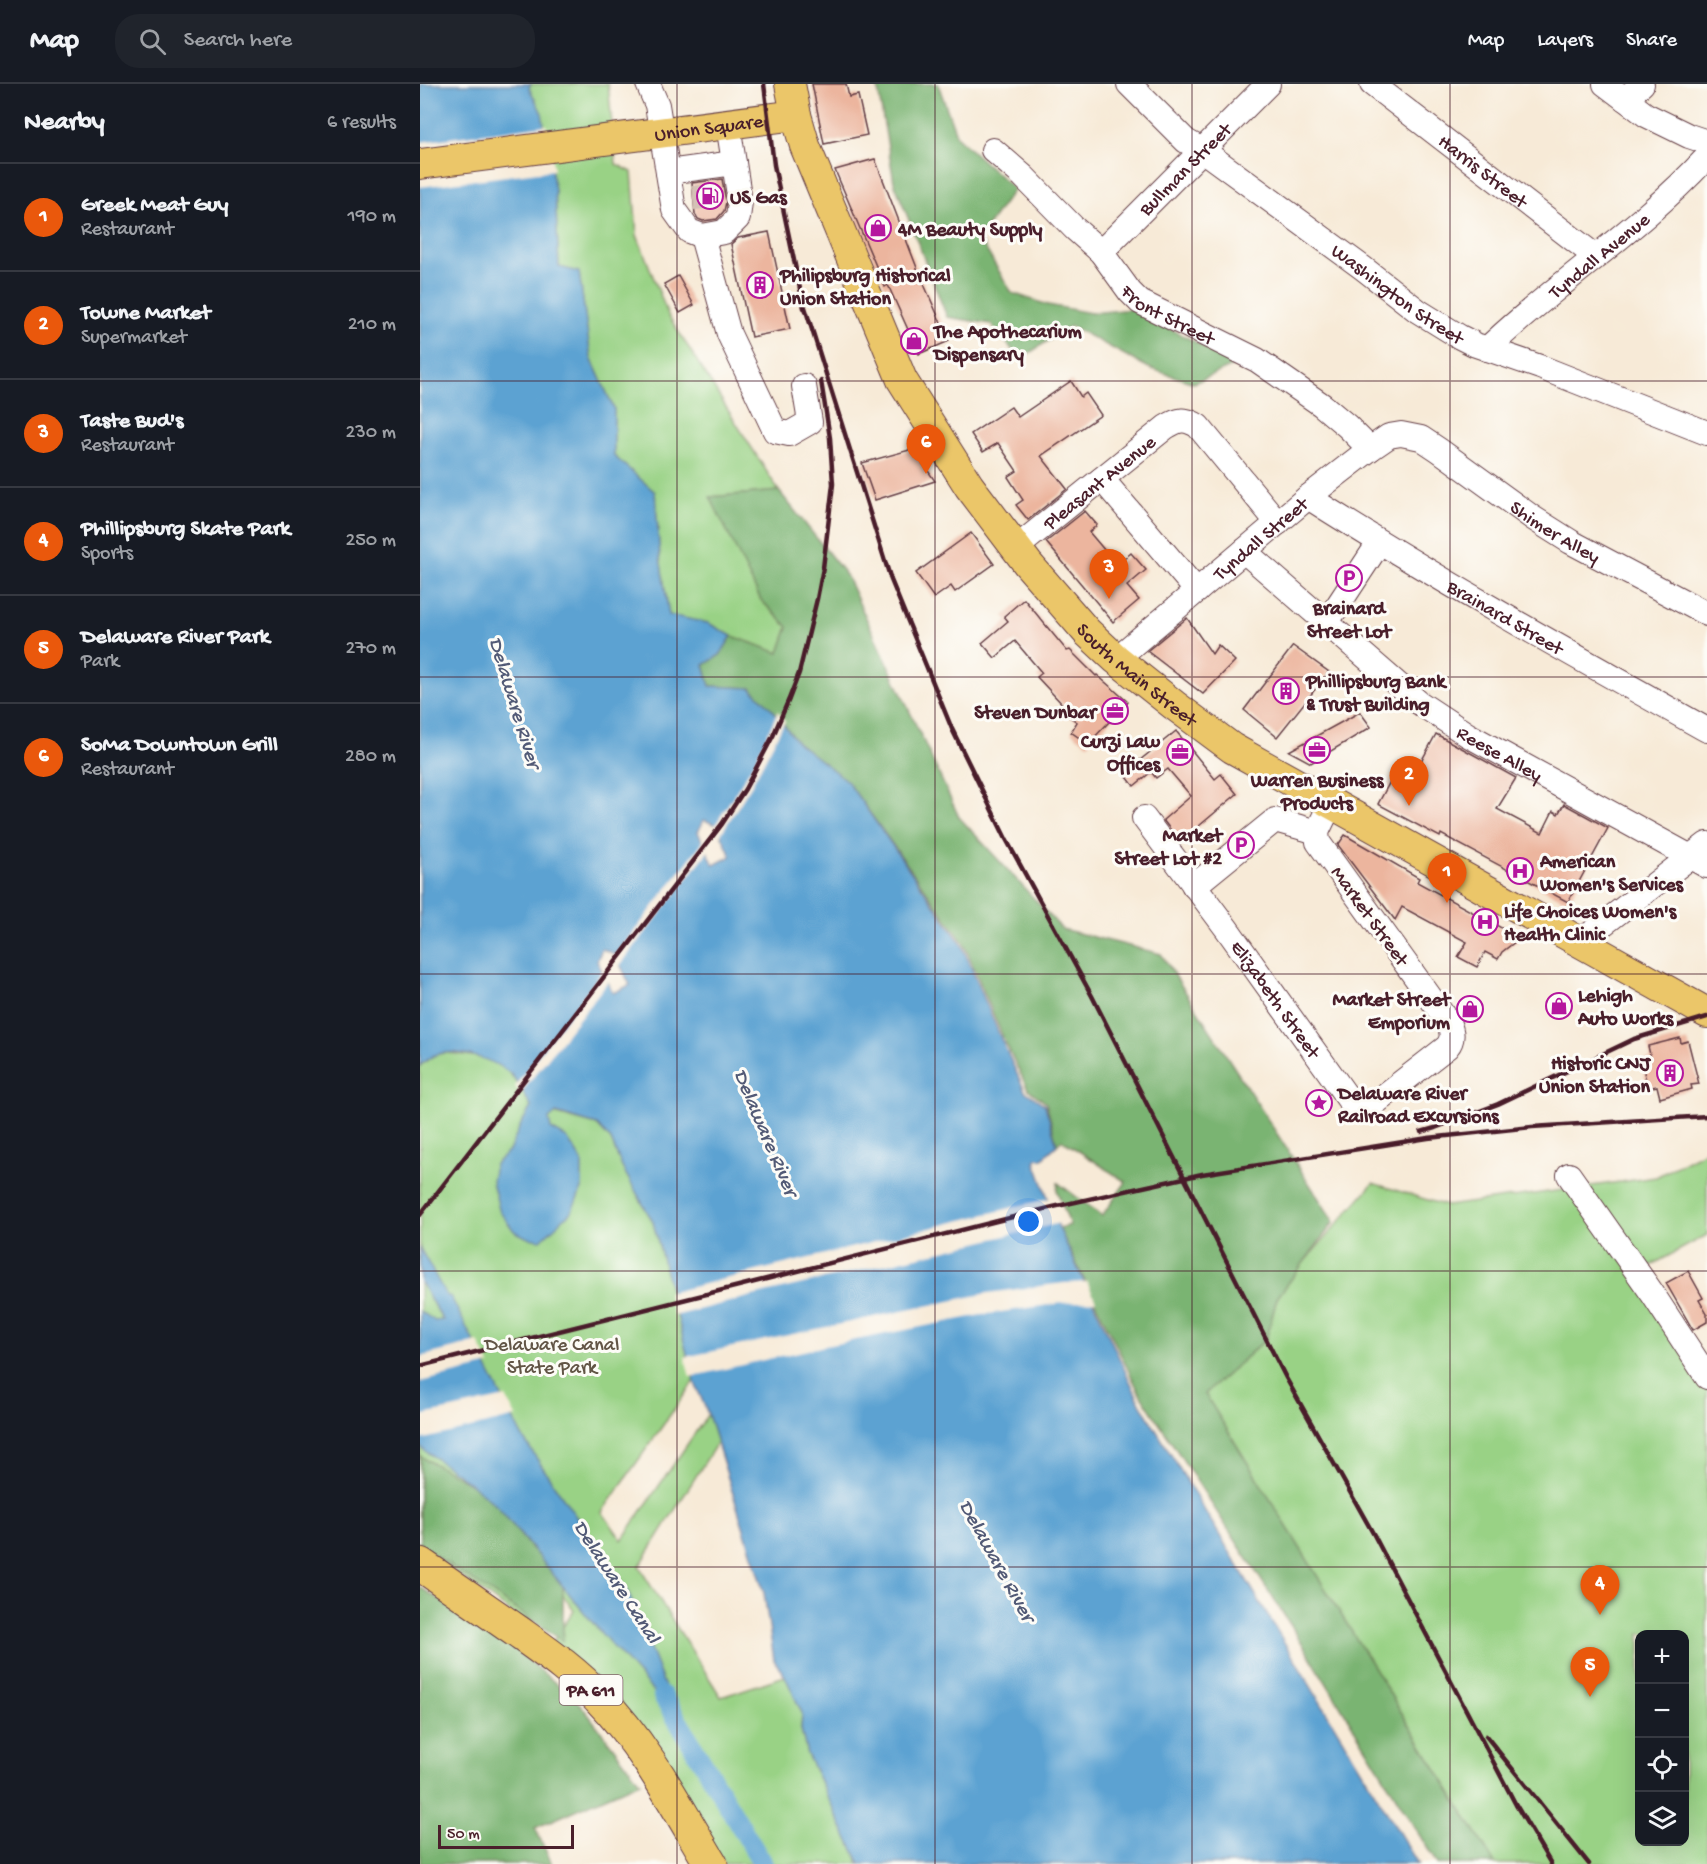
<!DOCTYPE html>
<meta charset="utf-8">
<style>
:root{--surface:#171b24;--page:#20242c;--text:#f1f3f6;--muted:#9ea1a6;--line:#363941;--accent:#ea580c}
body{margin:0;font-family:"Gochi Hand",sans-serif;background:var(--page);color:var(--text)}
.controls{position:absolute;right:18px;bottom:18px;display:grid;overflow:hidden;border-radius:12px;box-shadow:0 6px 24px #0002}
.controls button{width:54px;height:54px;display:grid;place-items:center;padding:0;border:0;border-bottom:2px solid var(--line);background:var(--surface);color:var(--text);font:30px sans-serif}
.scale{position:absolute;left:18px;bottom:15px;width:136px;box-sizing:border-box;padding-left:6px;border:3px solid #4a1f2b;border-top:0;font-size:16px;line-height:21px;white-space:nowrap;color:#4a1f2b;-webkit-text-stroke:4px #fdfcf7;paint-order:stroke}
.you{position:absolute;left:609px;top:1138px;width:21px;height:21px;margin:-15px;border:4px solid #fff;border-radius:50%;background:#1a73e8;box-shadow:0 0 0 9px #1a73e833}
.badge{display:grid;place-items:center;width:39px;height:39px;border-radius:50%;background:var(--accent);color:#fff;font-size:20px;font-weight:700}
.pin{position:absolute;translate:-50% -50px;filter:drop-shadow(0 2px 3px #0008)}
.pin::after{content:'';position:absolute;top:32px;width:21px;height:18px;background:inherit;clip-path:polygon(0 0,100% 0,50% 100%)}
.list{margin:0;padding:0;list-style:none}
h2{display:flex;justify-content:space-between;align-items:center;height:78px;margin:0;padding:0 24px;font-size:26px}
h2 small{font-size:20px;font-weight:400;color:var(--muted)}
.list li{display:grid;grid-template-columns:39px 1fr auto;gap:18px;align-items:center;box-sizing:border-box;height:108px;padding:0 24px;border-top:2px solid var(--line)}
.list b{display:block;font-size:22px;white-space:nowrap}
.list p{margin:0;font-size:20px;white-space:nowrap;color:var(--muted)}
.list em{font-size:20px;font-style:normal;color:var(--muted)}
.icon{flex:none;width:33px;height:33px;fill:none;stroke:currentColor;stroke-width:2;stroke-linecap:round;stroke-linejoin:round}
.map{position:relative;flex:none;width:1287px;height:1780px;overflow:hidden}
header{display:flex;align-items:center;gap:36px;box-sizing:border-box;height:84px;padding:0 30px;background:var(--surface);border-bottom:2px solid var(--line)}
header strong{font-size:28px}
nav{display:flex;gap:33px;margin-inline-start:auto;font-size:21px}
.search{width:420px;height:54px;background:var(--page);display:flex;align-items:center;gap:15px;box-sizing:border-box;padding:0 21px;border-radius:24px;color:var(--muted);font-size:22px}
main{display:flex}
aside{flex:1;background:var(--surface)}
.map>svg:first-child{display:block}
.green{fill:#99d285;stroke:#727858;stroke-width:1.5;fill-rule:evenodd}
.forest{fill:#7ab472;stroke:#626a4e;stroke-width:1.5}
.water{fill:#5ca2d2;stroke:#53607e;stroke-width:1.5;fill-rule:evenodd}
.pier{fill:#f7ead7}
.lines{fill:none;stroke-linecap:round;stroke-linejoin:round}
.canal{stroke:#5ca2d2;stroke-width:20}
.building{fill:#ecb59e}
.minor-tunnel{stroke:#d4c1b5;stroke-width:24;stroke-dasharray:24 12;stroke-linecap:butt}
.minor-casing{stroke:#643d45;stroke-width:26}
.major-casing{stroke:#643d45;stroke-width:32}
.highway-casing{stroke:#643d45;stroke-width:35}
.minor{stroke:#fff;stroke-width:24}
.major{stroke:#ebc669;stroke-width:30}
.highway{stroke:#ebc669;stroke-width:33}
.rail{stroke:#4a1f2b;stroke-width:4.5}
.grid{fill:none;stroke:#4a1f2b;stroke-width:1.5;stroke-opacity:0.55}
.labels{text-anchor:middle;stroke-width:6;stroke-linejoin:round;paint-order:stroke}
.shield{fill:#fdfcf7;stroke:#806168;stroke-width:1.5}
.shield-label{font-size:18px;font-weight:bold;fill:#4a1f2b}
.street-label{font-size:20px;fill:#4a1f2b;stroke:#fdfcf7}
.poi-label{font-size:20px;font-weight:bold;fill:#4a1f2b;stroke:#fdfcf7;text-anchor:start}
.park-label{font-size:20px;fill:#625546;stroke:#fdfcf7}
.water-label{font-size:21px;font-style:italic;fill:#525a76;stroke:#fdfcf7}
</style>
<header>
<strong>Map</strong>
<div class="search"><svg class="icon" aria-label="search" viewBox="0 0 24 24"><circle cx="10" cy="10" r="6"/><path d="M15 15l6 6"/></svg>Search here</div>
<nav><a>Map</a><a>Layers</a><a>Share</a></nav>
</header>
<main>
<aside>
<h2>Nearby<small>6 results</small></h2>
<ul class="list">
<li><span class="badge">1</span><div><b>Greek Meat Guy</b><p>Restaurant</p></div><em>190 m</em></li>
<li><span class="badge">2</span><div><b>Towne Market</b><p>Supermarket</p></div><em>210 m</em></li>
<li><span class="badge">3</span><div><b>Taste Bud's</b><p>Restaurant</p></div><em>230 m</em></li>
<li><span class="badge">4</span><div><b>Phillipsburg Skate Park</b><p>Sports</p></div><em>250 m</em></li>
<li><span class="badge">5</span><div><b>Delaware River Park</b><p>Park</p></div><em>270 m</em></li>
<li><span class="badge">6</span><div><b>SoMa Downtown Grill</b><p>Restaurant</p></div><em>280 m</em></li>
</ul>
</aside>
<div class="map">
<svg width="1287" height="1780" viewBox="0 0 1287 1780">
<rect width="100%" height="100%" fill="#fdfcf7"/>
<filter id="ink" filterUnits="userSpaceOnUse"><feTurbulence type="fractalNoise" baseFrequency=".0167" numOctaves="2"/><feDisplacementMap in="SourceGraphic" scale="12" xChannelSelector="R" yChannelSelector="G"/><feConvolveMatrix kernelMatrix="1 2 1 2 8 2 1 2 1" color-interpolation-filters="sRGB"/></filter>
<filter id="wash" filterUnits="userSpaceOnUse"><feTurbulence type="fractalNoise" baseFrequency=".008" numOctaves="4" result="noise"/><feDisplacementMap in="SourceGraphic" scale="24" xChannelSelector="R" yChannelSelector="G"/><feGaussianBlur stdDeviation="1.35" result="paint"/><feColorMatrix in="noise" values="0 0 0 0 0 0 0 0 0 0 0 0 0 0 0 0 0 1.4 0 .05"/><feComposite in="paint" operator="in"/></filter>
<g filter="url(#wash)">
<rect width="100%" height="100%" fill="#f7ead7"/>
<g class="green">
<path d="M111,0H188L196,80L212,88L217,151L248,231L359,407L291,413L341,516L368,543L359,569L312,552L288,539L249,532L240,473L235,408L194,372V325L171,274L159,188L139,183L135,107L109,4Z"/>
<path d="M25,969C49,971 78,973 94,994C101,1003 106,1014 111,1023L177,1041L191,1056L202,1083L233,1138L274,1297L182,1428L202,1456L288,1330L297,1359L219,1483L301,1613L365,1592L382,1629L381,1645L387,1670L440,1780H305L133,1557L154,1527L135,1499L106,1539L0,1463V982L14,971Z"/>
<path d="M1287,1066V1151L1217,1189L1287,1287V1780H1075L785,1310L846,1255L857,1214L884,1178L953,1099L1027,1122L1236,1093ZM1220,1550H1264V1758H1220Z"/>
</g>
<g class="forest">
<path d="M457,0H518L537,53L594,105L559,154L592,209L628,221L671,229L713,225L817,280L774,299L729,284L651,242L600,275L571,240L527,233L474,98Z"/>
<path d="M359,407L426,491L539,733L642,845L741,870L914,1138L857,1214L846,1255L785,1310L1075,1780H1017L877,1551L720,1310L639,1144L650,1141L637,1107L638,1099L682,1132L706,1098L642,1056L637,1061L626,1019L608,1005L584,956L543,858L427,697L377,658L353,626L331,604L290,602L284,581L300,571L312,552L359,569L368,543L341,516L290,413Z"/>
<path d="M0,1372L50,1399L78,1423L110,1463L143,1500V1557L0,1461Z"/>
<path d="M0,1503L92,1562L161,1621L220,1698L115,1744L132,1780H0Z"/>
</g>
<g class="water">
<path d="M0,0H111L109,4L122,29L135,107L139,183L159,188L171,274L194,325V372L235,408L240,473L249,531L288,539L312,552L300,571L284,581L290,602L331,604L353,626L377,658L427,697L541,859L582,957L605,1007L625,1021L637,1061L622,1075L617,1074L615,1078L639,1144L721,1321L998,1780H440L439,1778L387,1670L381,1645L382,1629L365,1592L354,1576L344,1509L288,1330L274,1297L233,1138L202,1083L191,1056L177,1041L136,1029L129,1035L131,1045L147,1054L162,1077V1105L151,1128L121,1156L108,1154L94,1147L80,1128L72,1098L75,1080L89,1067L101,1040L111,1023C106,1014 101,1003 94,994C81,977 36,963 15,971C10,973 4,978 0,982ZM284,736L297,741L311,772L294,781L278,748ZM182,865L195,870L210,901L193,909L177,877Z"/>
<path d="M0,1164L26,1211L31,1213L102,1352L133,1399L209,1510L257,1634L181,1549L78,1423L50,1399L0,1363V1227L15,1237L23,1236L0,1198Z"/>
</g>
<g class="pier">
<path d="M127,41L134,86L0,103V58Z"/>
<path d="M358,627L365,637L331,702L299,753L294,743L335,677Z"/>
<path d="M285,755L290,765L198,884L194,874Z"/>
<path d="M184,885L189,896L100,1010L95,1002Z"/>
<path d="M631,1114L640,1139L336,1211L254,1232L248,1209Z"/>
<path d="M667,1198L676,1217L642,1219L561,1231L405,1262L270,1293L265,1273L568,1209L644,1199Z"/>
<path d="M58,1258L70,1281L0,1298V1273Z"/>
<path d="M86,1313L96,1333L0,1356V1332Z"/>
</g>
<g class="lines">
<path class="canal" d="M243,1612L343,1780"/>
</g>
<g id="blocks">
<g class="building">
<path d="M392,0H426L429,13L438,11L447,51L404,60Z"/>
<path d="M455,75L499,189L529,257L499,270L468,201L465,203L415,86Z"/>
<path d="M302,95L306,118L304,127L297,135L283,137L278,135L275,130L272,99Z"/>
<path d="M349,148L370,245L331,253L311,160L318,154Z"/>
<path d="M258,192L274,221L260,229L244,200Z"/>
<path d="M651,297L661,313L666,309L681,331L621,372L647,405L608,436L596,421L603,416L588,393L597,387L578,359L563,368L551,350L591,323L598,333Z"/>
<path d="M493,365L515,397L455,416L442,379Z"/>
<path d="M665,427L677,441L669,448L697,481L711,469L726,486L707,502L719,516L693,538L626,458Z"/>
<path d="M551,449L574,480L535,508L531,502L514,514L496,489Z"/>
<path d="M604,515L647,567L650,566L676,592L677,591L708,618L668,660L651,648L657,638L640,626L644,622L617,593L622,589L595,557L575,574L562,559L588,537L584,532Z"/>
<path d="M767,534L792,570L798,561L815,577L783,610L727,567Z"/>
<path d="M873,562L909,588L857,653L824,626Z"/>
<path d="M940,628L951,643L891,679L869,667Z"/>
<path d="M756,647L795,695L801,690L817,710L760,758L743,736L771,712L748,685L736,694L731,688L714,702L704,689Z"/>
<path d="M1016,650L1096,694L1077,725L1122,749L1133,727L1138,730L1144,720L1188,744L1148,818L1021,750L1020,753L958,720L979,681L995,689Z"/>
<path d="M925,751L999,794L997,798L1100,854L1082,868L1078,875L1065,868L1057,883L1038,873L1047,858L982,823L975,836L918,761Z"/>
<path d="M1260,954L1261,959L1268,957L1279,1000L1271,1001L1272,1005L1240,1014L1237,1002L1228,1004L1221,977L1231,975L1228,962Z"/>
<path d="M1268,1187L1283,1214L1279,1216L1287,1230V1238L1273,1246L1246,1199Z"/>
</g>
</g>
</g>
<g filter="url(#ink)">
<use href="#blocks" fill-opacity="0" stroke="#643d45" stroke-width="1.5"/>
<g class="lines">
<path class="minor-tunnel" d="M273,114L307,111"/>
<defs>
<g id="minor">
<path d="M228,0L237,21L254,126L269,147L282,152L304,148L318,134L320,118L308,40"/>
<path id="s1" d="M709,0L766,57L782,66L943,184L998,227L1040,253L1056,261L1120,283L1287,349"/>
<path id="s2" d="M952,0L1175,172"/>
<path d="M1185,0L1226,31L1269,52L1287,58"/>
<path d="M1205,15L1222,0"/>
<path id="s3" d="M573,66L603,92L655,145L681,168L710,208L720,218L837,276L902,321L927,342L950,365"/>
<path d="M248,88L314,79"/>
<path d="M282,152L309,250L355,347L369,350L390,338L384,302"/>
<path id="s4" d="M681,168L848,0"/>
<path id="s5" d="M1067,265C1137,198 1221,145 1287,73"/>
<path d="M682,395L777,507"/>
<path id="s6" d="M888,413C1018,496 1153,571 1287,646"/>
<path id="s7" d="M596,464L746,343C759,335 765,334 778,342L858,439"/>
<path id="s8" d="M824,467L998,618L1048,651L1287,782"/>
<path d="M907,538L959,459"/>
<path id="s9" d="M696,575L888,413L950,365L969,352L981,350L1001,354L1019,366L1113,434L1151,458L1287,530"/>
<path id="s10" d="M724,734L807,845L937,1027L955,1019L1027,963C1034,955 1032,947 1028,938L898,758L897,748L911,719"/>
<path d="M774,802L855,736L897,748"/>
<path d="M1160,858L1287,760"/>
<path d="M1149,1091L1232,1209L1287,1293"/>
</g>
<g id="major">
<path id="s11" d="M370,0L376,31L385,62L482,296L549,402L608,480L667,548L696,575L754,621L812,664L1287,929"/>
<path id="s12" d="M0,80L376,31"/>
</g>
<path id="highway" d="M0,1480C33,1503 65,1525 98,1548C126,1568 155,1588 179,1614C225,1661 257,1723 291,1780"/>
</defs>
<use href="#minor" class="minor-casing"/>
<use href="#major" class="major-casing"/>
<use href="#highway" class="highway-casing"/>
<use href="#minor" class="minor"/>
<use href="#major" class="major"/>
<use href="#highway" class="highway"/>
<g class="rail">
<path d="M344,0L354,81L384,224"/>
<path d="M383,217L471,496L532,645L586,755L672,912L866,1294L954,1451L1096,1721L1131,1780"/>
<path d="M1001,1048L1015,1044L1078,1020L1214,955L1287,933"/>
<path d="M0,1131L302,740L325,705L353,652L369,615L379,589L397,515L403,484L413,400L410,354L401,297"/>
<path d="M0,1282L633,1123L782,1090L1008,1054L1112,1043L1287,1032"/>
<path d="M1066,1652L1169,1780"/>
</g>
</g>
</g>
<path class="grid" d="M257,0V1780M515,0V1780M772,0V1780M1030,0V1780M0,297H1287M0,593H1287M0,890H1287M0,1187H1287M0,1483H1287"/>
<defs>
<symbol id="fuel-ring" viewBox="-11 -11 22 22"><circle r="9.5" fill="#fdfcf7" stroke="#b5179e" stroke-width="1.5"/><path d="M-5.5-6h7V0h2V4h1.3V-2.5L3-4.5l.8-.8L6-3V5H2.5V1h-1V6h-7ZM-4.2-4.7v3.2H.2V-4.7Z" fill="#b5179e"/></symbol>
<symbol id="shop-ring" viewBox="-11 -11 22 22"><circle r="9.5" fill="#fdfcf7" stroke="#b5179e" stroke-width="1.5"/><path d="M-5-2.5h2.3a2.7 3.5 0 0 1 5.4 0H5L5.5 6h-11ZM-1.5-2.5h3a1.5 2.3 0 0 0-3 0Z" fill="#b5179e"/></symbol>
<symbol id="building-ring" viewBox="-11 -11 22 22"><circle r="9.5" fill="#fdfcf7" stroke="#b5179e" stroke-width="1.5"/><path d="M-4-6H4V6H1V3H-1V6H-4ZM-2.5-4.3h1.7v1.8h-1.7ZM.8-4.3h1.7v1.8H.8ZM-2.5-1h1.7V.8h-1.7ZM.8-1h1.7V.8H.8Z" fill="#b5179e"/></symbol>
<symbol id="parking-ring" viewBox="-11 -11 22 22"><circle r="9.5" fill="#fdfcf7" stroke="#b5179e" stroke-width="1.5"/><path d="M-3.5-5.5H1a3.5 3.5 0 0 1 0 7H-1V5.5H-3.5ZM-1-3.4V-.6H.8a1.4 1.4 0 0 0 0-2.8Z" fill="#b5179e"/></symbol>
<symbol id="office-ring" viewBox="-11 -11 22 22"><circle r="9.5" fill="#fdfcf7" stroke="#b5179e" stroke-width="1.5"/><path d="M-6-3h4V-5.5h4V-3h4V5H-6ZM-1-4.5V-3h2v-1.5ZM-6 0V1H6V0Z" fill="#b5179e"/></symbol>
<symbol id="hospital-ring" viewBox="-11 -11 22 22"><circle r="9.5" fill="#fdfcf7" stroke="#b5179e" stroke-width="1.5"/><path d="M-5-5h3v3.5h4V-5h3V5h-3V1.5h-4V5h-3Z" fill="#b5179e"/></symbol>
<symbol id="sight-ring" viewBox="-11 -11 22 22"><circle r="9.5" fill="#fdfcf7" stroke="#b5179e" stroke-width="1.5"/><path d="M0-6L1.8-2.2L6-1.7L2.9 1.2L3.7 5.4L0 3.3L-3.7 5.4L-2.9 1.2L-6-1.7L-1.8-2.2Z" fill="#b5179e"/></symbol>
</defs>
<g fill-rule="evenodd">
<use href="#fuel-ring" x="275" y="97" width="30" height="30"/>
<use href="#shop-ring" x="443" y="129" width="30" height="30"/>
<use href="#building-ring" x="325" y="186" width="30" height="30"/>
<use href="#shop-ring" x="479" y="242" width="30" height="30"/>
<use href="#parking-ring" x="914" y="479" width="30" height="30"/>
<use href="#building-ring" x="851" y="592" width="30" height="30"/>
<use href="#office-ring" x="680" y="612" width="30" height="30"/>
<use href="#office-ring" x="882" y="651" width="30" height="30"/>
<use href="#office-ring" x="745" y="653" width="30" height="30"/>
<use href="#parking-ring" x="806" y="746" width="30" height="30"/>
<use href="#hospital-ring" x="1085" y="772" width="30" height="30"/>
<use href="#hospital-ring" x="1050" y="823" width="30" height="30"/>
<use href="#shop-ring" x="1124" y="907" width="30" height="30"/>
<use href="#shop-ring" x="1035" y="910" width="30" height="30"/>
<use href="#building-ring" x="1235" y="974" width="30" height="30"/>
<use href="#sight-ring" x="884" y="1004" width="30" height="30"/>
</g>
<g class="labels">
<rect class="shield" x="139.5" y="1591" width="63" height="30" rx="4.5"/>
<g class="shield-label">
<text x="171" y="1612">PA 611</text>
</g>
<g class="street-label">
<text dy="7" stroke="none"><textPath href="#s12" startOffset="291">Union Square</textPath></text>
<text dy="7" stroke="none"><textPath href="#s4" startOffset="118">Bullman Street</textPath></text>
<text dy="7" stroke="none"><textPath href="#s2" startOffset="141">Harris Street</textPath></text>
<text dy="7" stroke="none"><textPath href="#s5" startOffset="146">Tyndall Avenue</textPath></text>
<text dy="7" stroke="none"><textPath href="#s1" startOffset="342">Washington Street</textPath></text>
<text dy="7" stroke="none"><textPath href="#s3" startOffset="243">Front Street</textPath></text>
<text dy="7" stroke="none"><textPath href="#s7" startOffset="106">Pleasant Avenue</textPath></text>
<text dy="7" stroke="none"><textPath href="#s9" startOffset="549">Shimer Alley</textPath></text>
<text dy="7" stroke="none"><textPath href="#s9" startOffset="188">Tyndall Street</textPath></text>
<text dy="7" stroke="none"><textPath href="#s6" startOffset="231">Brainard Street</textPath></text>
<text dy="7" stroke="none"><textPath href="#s11" startOffset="696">South Main Street</textPath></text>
<text dy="7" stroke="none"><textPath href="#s8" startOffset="327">Reese Alley</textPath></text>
<text transform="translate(951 831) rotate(54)" y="7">Market Street</text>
<text dy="7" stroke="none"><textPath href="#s10" startOffset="224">Elizabeth Street</textPath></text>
</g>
<g class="poi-label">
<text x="310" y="119">US Gas</text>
<text x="478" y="151">4M Beauty Supply</text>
<text x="360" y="197">Philipsburg Historical<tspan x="360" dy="23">Union Station</tspan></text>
<text x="514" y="253">The Apothecarium<tspan x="514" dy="23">Dispensary</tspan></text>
<text x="929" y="530" text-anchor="middle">Brainard<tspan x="929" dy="23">Street Lot</tspan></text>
<text x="886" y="603">Phillipsburg Bank<tspan x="886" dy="23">&amp; Trust Building</tspan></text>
<text x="676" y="634" text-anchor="end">Steven Dunbar</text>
<text x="740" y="663" text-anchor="end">Curzi Law<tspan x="740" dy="23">Offices</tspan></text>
<text x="897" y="702" text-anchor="middle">Warren Business<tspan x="897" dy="23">Products</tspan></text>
<text x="802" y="757" text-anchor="end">Market<tspan x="802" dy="23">Street Lot #2</tspan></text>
<text x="1120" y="783">American<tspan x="1120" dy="23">Women's Services</tspan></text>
<text x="1084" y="833">Life Choices Women's<tspan x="1084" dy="23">Health Clinic</tspan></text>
<text x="1158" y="917">Lehigh<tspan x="1158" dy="23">Auto Works</tspan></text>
<text x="1030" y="921" text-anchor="end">Market Street<tspan x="1030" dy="23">Emporium</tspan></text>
<text x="1230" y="985" text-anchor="end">Historic CNJ<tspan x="1230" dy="23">Union Station</tspan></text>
<text x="918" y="1015">Delaware River<tspan x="918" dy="23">Railroad Excursions</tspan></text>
</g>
<g class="park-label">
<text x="132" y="1266">Delaware Canal<tspan x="132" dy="23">State Park</tspan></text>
</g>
<g class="water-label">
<text transform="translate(96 618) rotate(73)" y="7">Delaware River</text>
<text transform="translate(347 1048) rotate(67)" y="7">Delaware River</text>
<text transform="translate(578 1476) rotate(61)" y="7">Delaware River</text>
<text transform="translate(198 1497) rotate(57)" y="7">Delaware Canal</text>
</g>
</g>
</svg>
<div class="controls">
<button>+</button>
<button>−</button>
<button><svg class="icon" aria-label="locate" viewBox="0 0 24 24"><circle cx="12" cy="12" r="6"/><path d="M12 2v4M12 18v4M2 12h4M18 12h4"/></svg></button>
<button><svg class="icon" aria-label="layers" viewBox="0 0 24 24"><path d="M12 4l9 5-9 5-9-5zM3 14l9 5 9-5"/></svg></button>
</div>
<div class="scale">50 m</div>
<div class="you"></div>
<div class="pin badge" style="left:1027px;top:819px">1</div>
<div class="pin badge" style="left:989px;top:722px">2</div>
<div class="pin badge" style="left:689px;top:515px">3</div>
<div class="pin badge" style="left:1180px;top:1531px">4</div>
<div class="pin badge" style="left:1170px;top:1613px">5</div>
<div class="pin badge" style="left:506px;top:390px">6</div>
</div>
</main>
